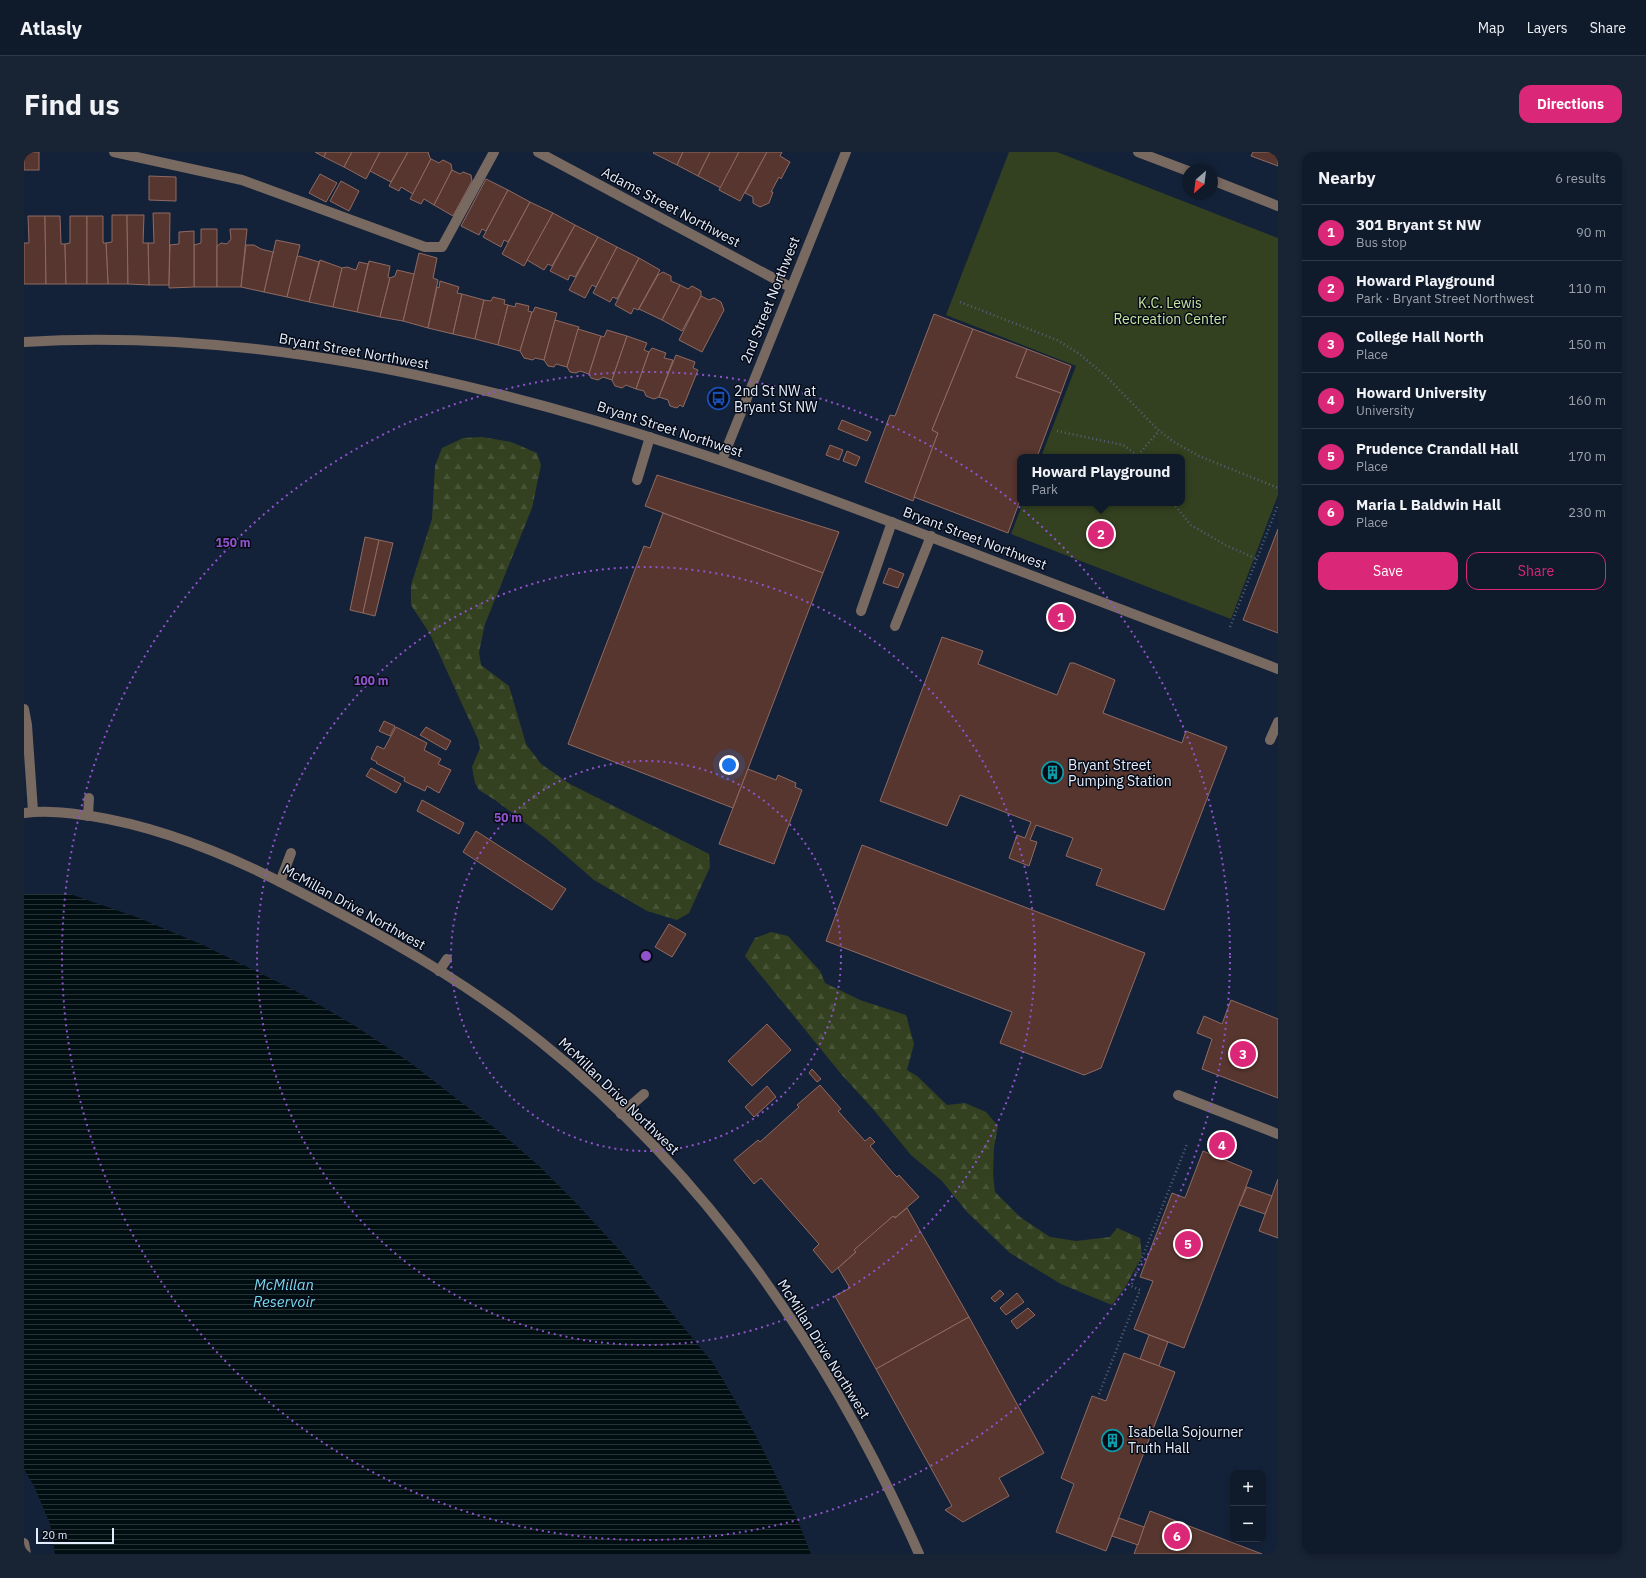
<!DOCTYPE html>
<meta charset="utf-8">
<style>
:root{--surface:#0f1a2b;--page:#182333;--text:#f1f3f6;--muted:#9ba1a9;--line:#2f3847;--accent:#db2777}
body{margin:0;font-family:"IBM Plex Sans",sans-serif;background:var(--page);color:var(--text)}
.controls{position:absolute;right:12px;bottom:12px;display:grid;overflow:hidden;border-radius:8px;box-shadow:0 2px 6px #0003}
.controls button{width:36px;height:36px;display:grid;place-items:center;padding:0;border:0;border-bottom:1px solid var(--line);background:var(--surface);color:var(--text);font:20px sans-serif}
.compass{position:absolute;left:1158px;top:12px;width:36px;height:36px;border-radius:50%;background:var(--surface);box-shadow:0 2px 6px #0003;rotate:208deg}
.scale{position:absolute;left:12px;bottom:10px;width:78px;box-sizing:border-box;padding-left:4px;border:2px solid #e4eeff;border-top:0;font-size:11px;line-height:14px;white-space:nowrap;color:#e4eeff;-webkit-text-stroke:3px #060b16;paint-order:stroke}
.you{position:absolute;left:705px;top:613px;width:14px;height:14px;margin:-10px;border:3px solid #fff;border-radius:50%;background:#1a73e8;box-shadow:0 0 0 6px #1a73e833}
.badge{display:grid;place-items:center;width:26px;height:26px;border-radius:50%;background:var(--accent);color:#fff;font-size:13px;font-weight:700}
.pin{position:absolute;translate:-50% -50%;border:2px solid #fff;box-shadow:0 1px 4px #0006}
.popup{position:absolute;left:993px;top:302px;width:168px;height:52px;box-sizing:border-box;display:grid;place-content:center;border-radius:8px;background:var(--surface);filter:drop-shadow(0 1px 3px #0005);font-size:13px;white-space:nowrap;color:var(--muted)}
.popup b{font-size:15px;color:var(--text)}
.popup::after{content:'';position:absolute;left:50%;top:100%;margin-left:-8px;border:8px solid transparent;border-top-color:var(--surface)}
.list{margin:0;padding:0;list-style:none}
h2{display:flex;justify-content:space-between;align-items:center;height:52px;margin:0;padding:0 16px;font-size:17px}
h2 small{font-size:13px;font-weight:400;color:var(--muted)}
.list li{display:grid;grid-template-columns:26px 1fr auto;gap:12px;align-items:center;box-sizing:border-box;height:56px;padding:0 16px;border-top:1px solid var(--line)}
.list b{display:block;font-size:15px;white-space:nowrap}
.list p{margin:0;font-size:13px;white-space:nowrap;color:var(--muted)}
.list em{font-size:13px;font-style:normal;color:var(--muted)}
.actions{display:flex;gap:8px;padding:12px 16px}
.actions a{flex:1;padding:9px 0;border:1px solid var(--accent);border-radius:12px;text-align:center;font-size:14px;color:var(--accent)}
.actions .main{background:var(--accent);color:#fff}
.map{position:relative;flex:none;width:1254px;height:1402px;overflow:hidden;border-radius:12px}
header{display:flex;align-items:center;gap:24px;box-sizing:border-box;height:56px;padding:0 20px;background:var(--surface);border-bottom:1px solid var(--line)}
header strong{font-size:19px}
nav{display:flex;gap:22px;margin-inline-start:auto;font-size:14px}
.intro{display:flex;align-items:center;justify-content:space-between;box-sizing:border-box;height:96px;padding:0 24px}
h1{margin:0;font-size:28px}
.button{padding:10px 18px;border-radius:12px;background:var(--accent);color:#fff;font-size:14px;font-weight:700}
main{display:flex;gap:24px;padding:0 24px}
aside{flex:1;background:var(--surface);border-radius:12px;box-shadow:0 2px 6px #0003}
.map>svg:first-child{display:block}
.green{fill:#334120}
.forest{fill:url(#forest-firs)}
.water{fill:url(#water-rules)}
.building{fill:#57362f;stroke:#8f6a62}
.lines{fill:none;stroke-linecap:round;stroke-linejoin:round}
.path{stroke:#566277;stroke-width:2.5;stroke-dasharray:1 3;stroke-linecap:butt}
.service{stroke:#786961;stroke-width:10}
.minor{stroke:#786961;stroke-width:10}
.ring{fill:none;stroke:#9053cc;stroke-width:2;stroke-dasharray:2 4}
.labels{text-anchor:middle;stroke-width:3;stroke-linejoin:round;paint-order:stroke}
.street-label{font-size:14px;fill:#e4eeff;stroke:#060b16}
.park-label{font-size:14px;fill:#c7e5a1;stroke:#060b16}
.poi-label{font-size:14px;fill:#e4eeff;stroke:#060b16;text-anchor:start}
.water-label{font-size:15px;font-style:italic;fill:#78d8ee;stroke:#060b16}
.centre{fill:#9053cc;stroke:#060b16;stroke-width:2}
.ring-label{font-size:12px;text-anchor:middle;font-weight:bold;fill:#9053cc;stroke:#060b16;stroke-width:3;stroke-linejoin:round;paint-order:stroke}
</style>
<header>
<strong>Atlasly</strong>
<nav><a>Map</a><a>Layers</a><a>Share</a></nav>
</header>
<div class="intro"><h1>Find us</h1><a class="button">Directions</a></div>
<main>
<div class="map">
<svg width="1254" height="1402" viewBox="0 0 1254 1402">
<defs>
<pattern id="forest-firs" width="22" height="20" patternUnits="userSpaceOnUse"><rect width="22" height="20" fill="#334120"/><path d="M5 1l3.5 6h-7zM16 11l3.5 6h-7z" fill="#475436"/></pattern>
<pattern id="water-rules" width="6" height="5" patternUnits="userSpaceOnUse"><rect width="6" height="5" fill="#010f13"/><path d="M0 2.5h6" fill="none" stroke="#263236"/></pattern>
</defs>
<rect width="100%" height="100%" fill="#142239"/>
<path class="green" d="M985,0H1033L1254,86V343L1207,467L987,382L999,351H1158V305H1017L1052,214L922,163Z"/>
<g class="forest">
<path d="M458,285L487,290L513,301L517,313L508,356L461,472L455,500L457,513L485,534L502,592L517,612L546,632L685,702L686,715L665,761L653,768L623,759L570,728L524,688L471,648L455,638L451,631L448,615L456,596L454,587L406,482L387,453V433L408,367L411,314L418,296L439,286Z"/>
<path d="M747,780L764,784L796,819L801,831L836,848L882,863L890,892L883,918L893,924L923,953L941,951L962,960L974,974L970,995L969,1022L971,1040L996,1065L1026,1085L1052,1089L1086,1085L1093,1076L1116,1086L1118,1104L1102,1134L1088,1153L1037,1132L986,1101L943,1060L918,1029L887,1003L849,957L818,923L721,804L731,786Z"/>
</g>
<path class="water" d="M0,742H46L115,766L179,793L270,838L328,872L384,909L477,981L515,1014L551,1050L599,1102L689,1211L732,1284L772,1364L787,1402H31L26,1372L10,1334L0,1317Z"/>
<g class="building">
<rect x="0" y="0" width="15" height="18"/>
<path d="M291,0H302L300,5Z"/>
<path d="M302,0H328L320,15L300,5Z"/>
<path d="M328,0H356L342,27L320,15Z"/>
<path d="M356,0H384L367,30L346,19Z"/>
<path d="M384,0H404L406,6L407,7L389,42L377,35L375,39L365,34Z"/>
<path d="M630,0H659L653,13L629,1Z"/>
<path d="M659,0H686L674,24L653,13Z"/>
<path d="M686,0H715L697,36L674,24Z"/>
<path d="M715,0H743L716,49L695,38Z"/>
<path d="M743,0H758L756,4L766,10L757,27L755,25L747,40H749L745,51L736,55L729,51V45L721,41Z"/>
<path d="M1229,0H1254V14L1227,4Z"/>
<path d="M407,7L415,11L419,8L427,12L428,18L410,53L400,47L397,52L386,47Z"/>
<path d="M428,18L436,22L439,20L447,23L448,29L429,64L410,53Z"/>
<path d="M296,22L313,31L302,50L285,41Z"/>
<path d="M125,24L152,25V49L125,48Z"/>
<path d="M462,27L484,38L462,79L458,77L455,83L437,74Z"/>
<path d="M317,29L335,39L325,59L306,49Z"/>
<path d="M484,38L506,50L484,90L480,88L477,95L459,85Z"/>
<path d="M506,50L529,61L500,114L478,102Z"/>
<path d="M129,61H146L145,133H125L124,91H130Z"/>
<path d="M529,61L551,73L528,114L524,112L520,118L503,108Z"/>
<path d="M88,63H103L104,132H84L82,91L88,90Z"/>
<path d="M103,63H120L119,91H124L125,133L104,132Z"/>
<path d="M4,64H21L22,132H0V91H5Z"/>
<path d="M21,64H36L37,92H41L42,132H22Z"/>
<path d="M46,64H63V132H42L41,92L46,91Z"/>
<path d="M63,64H79V91H82L84,132H63Z"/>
<path d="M551,73L574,85L551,125L546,123L544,128L526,119Z"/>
<path d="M177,77H193V135H170V93L177,91Z"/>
<path d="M206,77H223L217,135H193V94L197,91L203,92L207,87Z"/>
<path d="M170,79V135L145,136L146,93L155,92V80Z"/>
<path d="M574,85L593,95L572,135L568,133L561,146L545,138Z"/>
<path d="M252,88L276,93L263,145L240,140Z"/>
<path d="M222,93H230L237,97L249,100L240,140L217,135Z"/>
<path d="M593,95L615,106L593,147L589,145L586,150L569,141Z"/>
<path d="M395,101L413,106L409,126L414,128L404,176L379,169Z"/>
<path d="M275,104L295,110L285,150L263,145L273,105Z"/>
<path d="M615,106L636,118L614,158L610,156L607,162L591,153Z"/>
<path d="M296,108L318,116L309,155L285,150Z"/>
<path d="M345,109L366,114L364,125L366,126L356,165L333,160Z"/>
<path d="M335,110L344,112L333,160L309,155L318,116L323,115L332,118Z"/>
<path d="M373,118L390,122L379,169L356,165L366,126L371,124Z"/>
<path d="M639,120L647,124V129L656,133L638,168L615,157L634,123Z"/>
<path d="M416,129L435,135L433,141L438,142L429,182L404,176L413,135L415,136Z"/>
<path d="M656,133L664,137L668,134L677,139V144L658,179L638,168Z"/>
<path d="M438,142L460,148L451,187L429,182Z"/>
<path d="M677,144L685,148L690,146L697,150L700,158L678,200L655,188Z"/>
<path d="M469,145L481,148L480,152L484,153L474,193L451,187L460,148L467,149Z"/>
<path d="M492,151L505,154L504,159L508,160L496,199L474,193L484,153L491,155Z"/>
<path d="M511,155L533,161L520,208L511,206L509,208L500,206L496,199L508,160H509Z"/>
<path d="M910,162L949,177L908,278L914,281L889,349L841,330L866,263L871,264Z"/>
<path d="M531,168L555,175L543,215L532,212L530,215L524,214L520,208Z"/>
<path d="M554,177L577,184L565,222L556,219L552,221L546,220L543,215Z"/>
<path d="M949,177L1003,197L992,225L1037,241L1013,305H996V348L984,381L890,345L914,281L908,278Z"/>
<path d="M583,178L603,184L588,228L579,225L574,228L567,226L565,222L577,184L580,185Z"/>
<path d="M603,184L623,191L620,198L625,200L612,237L602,233L598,236L591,234L588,228Z"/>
<path d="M628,196L642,201L640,206L649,208L635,245L630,247L622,244L620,239L612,237L625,200Z"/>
<path d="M1003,197L1047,214L1037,241L992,225Z"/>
<path d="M652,203L671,210L669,216L674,218L659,255L656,253L653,256L646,254L644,248L635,245Z"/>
<path d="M818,268L847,280L843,289L814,277Z"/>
<path d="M806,293L819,298L815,308L802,303Z"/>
<path d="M823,299L836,305L832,314L819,309Z"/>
<path d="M633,323L815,380L799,421L621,354Z"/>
<path d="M639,361L799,421L709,656L544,592L620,394L626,396Z"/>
<path d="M1254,377V481L1219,468Z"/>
<path d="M341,385L355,388L339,461L326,458Z"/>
<path d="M355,388L369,391L351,464L339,461Z"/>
<path d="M865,416L880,422L874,436L859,431Z"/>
<path d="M918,485L959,499L954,512L1033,543L1046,511H1050L1091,528L1079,561L1158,591L1162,579L1203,595L1140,758L1072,733L1078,717L1042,704L1049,686L1012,673L1006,688L1013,690L1005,714L985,706L993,683L1001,686L1007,670L936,643L923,674L856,649Z"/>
<path d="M360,569L371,574L366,584L355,579Z"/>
<path d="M372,575L403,591L400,598L417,607L414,612L427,618L415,641L403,634L401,639L380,629L381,626L352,611L353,610L347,607L353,594L360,597Z"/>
<path d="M402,575L427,589L422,598L396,583Z"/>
<path d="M347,616L377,632L372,641L342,624Z"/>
<path d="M724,617L752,628L754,623L772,631L771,635L778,638L750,712L695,692Z"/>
<path d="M398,648L440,671L435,682L393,659Z"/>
<path d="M452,679L542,737L528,758L439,700Z"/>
<path d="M838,693L1121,801L1077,916L1060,923L976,891L988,860L802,789Z"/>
<path d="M645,772L662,782L648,805L631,795Z"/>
<path d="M1207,848L1254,867V946L1178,917L1188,887L1173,881L1180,864L1198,872Z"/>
<path d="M743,872L767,898L728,934L704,909Z"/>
<path d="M788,917L797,927L793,930L785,921Z"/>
<path d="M796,933L817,957L814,959L841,989L846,985L851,990L846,994L869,1021L873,1025L875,1023L895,1045L872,1065H868L838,1092L830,1098L832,1100L808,1121L789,1098L795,1092L737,1026L730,1032L710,1008L734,988L736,990L775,955L773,953Z"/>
<path d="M743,934L752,945L730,965L721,955Z"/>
<path d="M1179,999L1228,1019L1160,1196L1110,1177L1129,1129L1116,1125L1148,1041L1161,1046Z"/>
<path d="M1254,1027V1086L1235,1079Z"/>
<path d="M1223,1035L1248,1044L1241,1062L1215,1053Z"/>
<path d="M883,1056L945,1165L852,1217L811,1144L826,1136L814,1116L832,1100L830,1098L868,1065L869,1064L871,1066Z"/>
<path d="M976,1138L980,1142L971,1150L967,1146Z"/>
<path d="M993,1141L1000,1150L982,1163L976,1156Z"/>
<path d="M1004,1156L1011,1163L993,1177L987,1169Z"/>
<path d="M945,1165L1020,1301L975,1326L985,1344L939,1370L921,1358L928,1354L852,1217Z"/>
<path d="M1125,1183L1144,1190L1135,1214L1116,1207Z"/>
<path d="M1100,1201L1151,1220L1082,1399L1032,1380L1050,1332L1037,1326L1068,1244L1082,1249Z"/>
<path d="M1126,1359L1238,1402H1110Z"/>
<path d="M1095,1366L1120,1375L1114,1393L1088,1384Z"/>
</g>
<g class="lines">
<g class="path">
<path d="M936,150L1033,188L1054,201L1082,224L1133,277L1150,290L1175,304L1254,336"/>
<path d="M1033,279L1099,293L1116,305"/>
<path d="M1114,303L1135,279"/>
<path d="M1149,351L1167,373L1201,393L1233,407"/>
<path d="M1206,475L1254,353"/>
<path d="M1075,1242L1116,1138L1107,1134L1163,992"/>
</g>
<g class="service">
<path d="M90,0L218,28L401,95H418L470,0"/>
<path d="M613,328L626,285"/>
<path d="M837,459L868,370"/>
<path d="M871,474L907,384"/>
<path d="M0,557L3,573L9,659"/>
<path d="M1246,588L1254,570"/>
<path d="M0,661C22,658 45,661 67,664C137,675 205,703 268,736C355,781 441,829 517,890C685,1024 809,1207 895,1402"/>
<path d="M64,664L65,646"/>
<path d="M256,730L267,701"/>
<path d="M415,819L423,807"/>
<path d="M597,962L620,942"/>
<path d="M0,1391L2,1402"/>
</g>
<g class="minor">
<path d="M514,0L766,135"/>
<path d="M1114,0L1164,19"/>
<path d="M1188,28L1254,54"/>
<path d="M0,190C299,172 592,266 867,370C996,418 1125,467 1254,517"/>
<path d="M698,308L822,0"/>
<path d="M1154,943L1254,982"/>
</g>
</g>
<g class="ring">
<circle cx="622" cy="804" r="195"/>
<circle cx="622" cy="804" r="389"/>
<circle cx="622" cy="804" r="584"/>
</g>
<defs>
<symbol id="bus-ring" viewBox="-11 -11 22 22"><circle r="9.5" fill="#060b16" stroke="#1a4fb4" stroke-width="1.5"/><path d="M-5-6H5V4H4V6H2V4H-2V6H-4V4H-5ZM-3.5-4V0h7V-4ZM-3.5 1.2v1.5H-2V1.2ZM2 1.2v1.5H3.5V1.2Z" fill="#1a4fb4"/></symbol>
<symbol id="building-ring" viewBox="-11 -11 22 22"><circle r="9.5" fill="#060b16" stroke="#0f9aa8" stroke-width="1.5"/><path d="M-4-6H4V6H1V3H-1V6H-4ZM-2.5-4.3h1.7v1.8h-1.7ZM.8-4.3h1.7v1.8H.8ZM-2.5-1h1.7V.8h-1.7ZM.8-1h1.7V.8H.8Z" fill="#0f9aa8"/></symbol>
</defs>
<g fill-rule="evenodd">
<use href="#bus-ring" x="682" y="234" width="25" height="25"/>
<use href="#building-ring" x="1016" y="608" width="25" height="25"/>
<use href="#building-ring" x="1076" y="1276" width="25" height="25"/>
</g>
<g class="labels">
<g class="street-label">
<text transform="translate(647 55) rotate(28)" y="5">Adams Street Northwest</text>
<text transform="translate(746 148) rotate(-68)" y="5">2nd Street Northwest</text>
<text transform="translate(330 199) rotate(10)" y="5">Bryant Street Northwest</text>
<text transform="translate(646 277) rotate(18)" y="5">Bryant Street Northwest</text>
<text transform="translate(951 386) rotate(21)" y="5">Bryant Street Northwest</text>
<text transform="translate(330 755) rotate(29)" y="5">McMillan Drive Northwest</text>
<text transform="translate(595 944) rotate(44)" y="5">McMillan Drive Northwest</text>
<text transform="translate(800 1197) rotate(58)" y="5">McMillan Drive Northwest</text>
</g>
<g class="park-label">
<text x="1146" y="156">K.C. Lewis<tspan x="1146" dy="16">Recreation Center</tspan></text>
</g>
<g class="poi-label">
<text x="710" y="244">2nd St NW at<tspan x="710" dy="16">Bryant St NW</tspan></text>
<text x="1044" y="618">Bryant Street<tspan x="1044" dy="16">Pumping Station</tspan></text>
<text x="1104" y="1285">Isabella Sojourner<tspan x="1104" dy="16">Truth Hall</tspan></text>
</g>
<g class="water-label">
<text x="260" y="1138">McMillan<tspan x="260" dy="17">Reservoir</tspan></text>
</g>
</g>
<circle cx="622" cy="804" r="6" class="centre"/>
<g class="ring-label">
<text x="209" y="395">150 m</text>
<text x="347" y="533">100 m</text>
<text x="484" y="670">50 m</text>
</g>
</svg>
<div class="controls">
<button>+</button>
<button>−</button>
</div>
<svg class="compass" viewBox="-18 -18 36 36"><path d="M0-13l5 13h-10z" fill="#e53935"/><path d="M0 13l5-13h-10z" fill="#9ba1a9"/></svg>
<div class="scale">20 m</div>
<div class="you"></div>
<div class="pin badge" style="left:1037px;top:465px">1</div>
<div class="pin badge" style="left:1077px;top:382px">2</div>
<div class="popup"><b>Howard Playground</b>Park</div>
<div class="pin badge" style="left:1219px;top:902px">3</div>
<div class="pin badge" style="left:1198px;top:993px">4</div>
<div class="pin badge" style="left:1164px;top:1092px">5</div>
<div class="pin badge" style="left:1153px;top:1384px">6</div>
</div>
<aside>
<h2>Nearby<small>6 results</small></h2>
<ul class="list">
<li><span class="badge">1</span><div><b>301 Bryant St NW</b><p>Bus stop</p></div><em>90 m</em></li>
<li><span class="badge">2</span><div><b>Howard Playground</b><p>Park · Bryant Street Northwest</p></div><em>110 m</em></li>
<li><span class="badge">3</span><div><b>College Hall North</b><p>Place</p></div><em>150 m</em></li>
<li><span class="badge">4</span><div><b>Howard University</b><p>University</p></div><em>160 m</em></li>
<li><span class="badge">5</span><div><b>Prudence Crandall Hall</b><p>Place</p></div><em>170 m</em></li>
<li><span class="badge">6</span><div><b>Maria L Baldwin Hall</b><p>Place</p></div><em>230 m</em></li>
</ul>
<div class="actions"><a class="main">Save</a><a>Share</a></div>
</aside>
</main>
